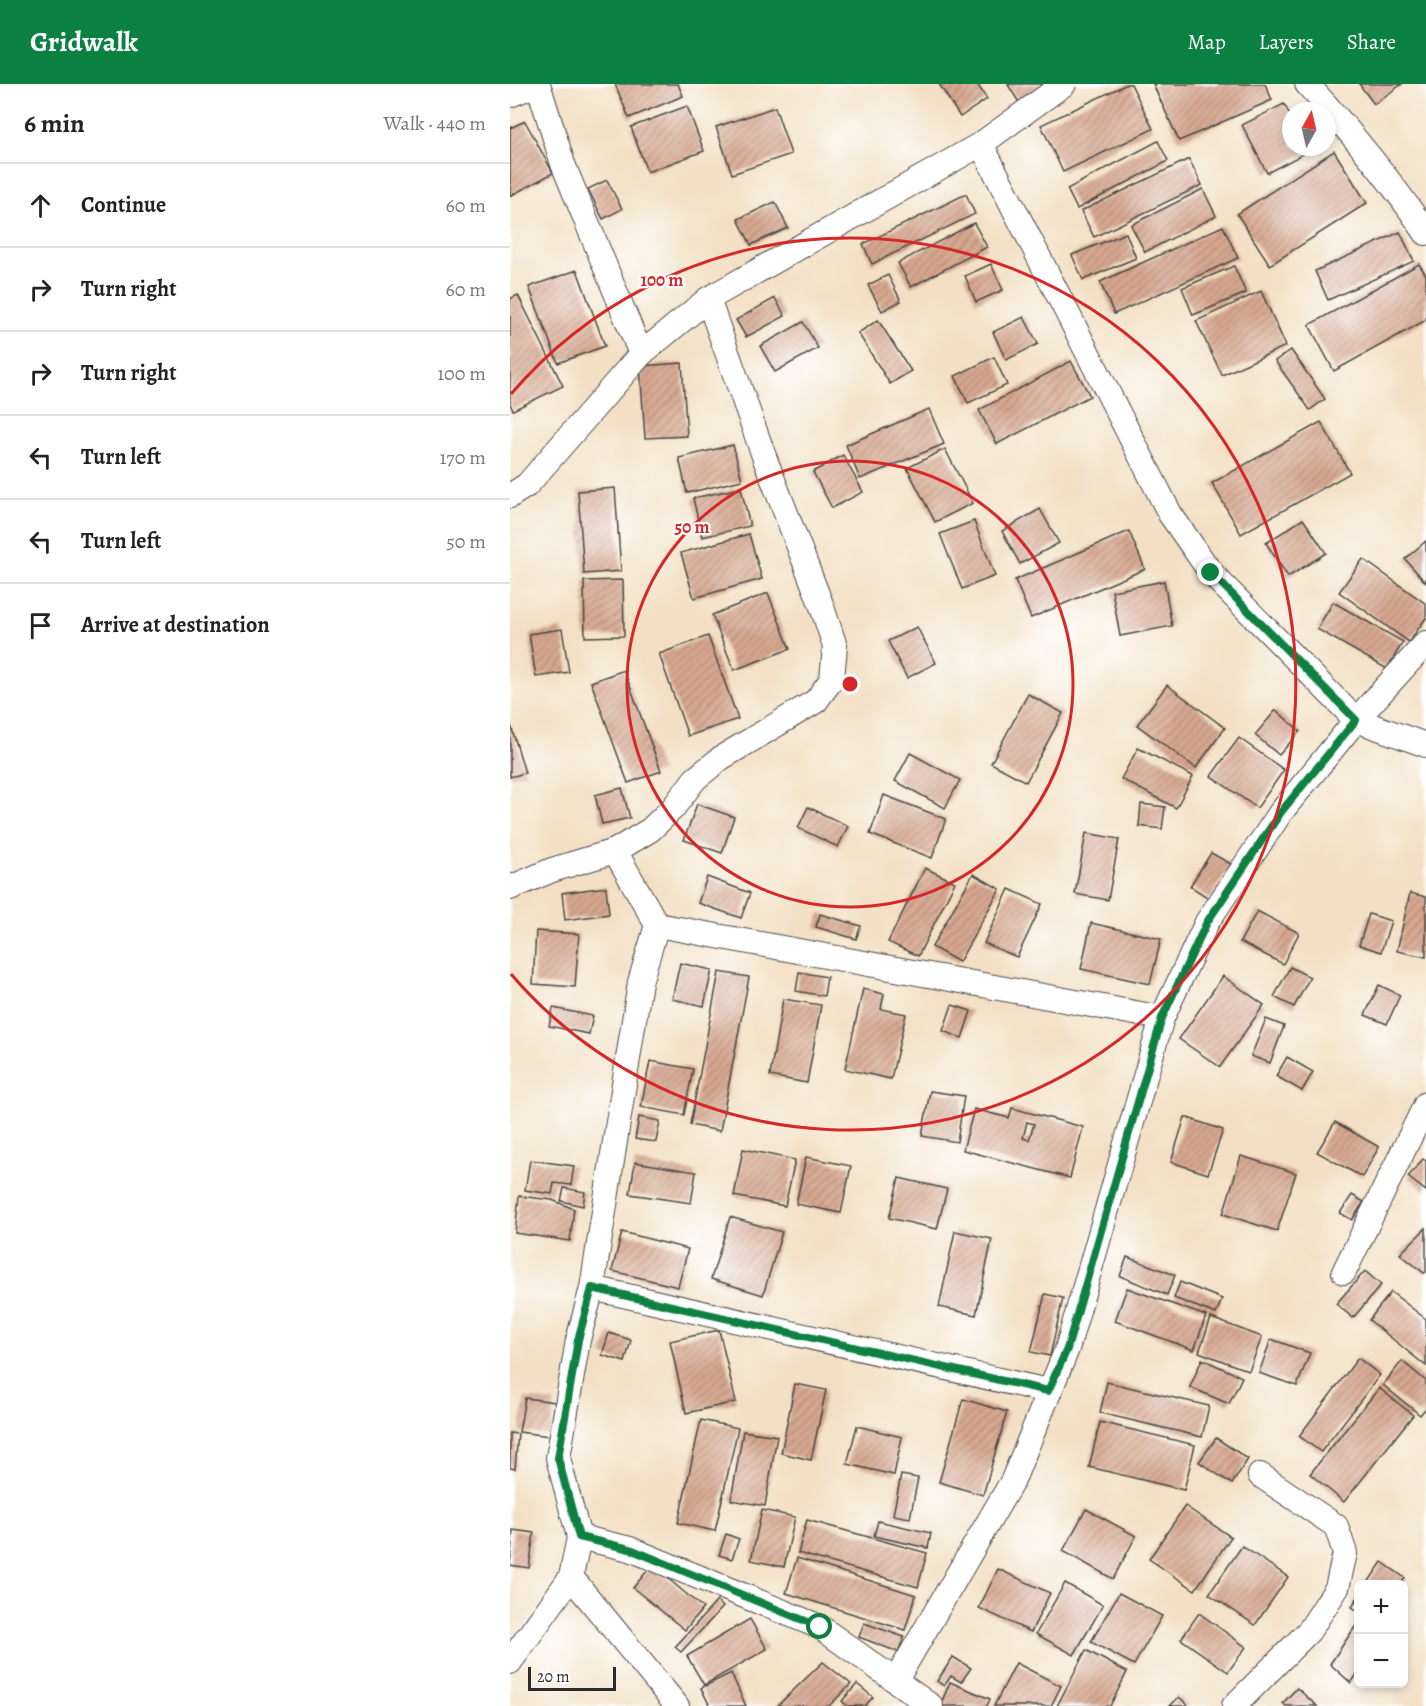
<!DOCTYPE html>
<meta charset="utf-8">
<style>
:root{--surface:#fff;--page:#f2f2f2;--text:#222;--muted:#767676;--line:#e0e0e0;--accent:#0b8043}
body{margin:0;font-family:Alegreya,serif;background:var(--page);color:var(--text)}
.controls{position:absolute;right:18px;bottom:18px;display:grid;overflow:hidden;border-radius:9px;box-shadow:0 3px 9px #0003}
.controls button{width:54px;height:54px;display:grid;place-items:center;padding:0;border:0;border-bottom:2px solid var(--line);background:var(--surface);color:var(--text);font:30px sans-serif}
.compass{position:absolute;left:772px;top:18px;width:54px;height:54px;border-radius:50%;background:var(--surface);box-shadow:0 3px 9px #0003;rotate:8deg}
.scale{position:absolute;left:18px;bottom:15px;width:88px;box-sizing:border-box;padding-left:6px;border:3px solid #2b2b2b;border-top:0;font-size:16px;line-height:21px;white-space:nowrap;color:#2b2b2b;-webkit-text-stroke:4px #fff;paint-order:stroke}
.stop{position:absolute;width:18px;height:18px;margin:-14px;border:4px solid #0b8043;border-radius:50%;background:#fff}
.stop.end{background:#0b8043;border-color:#fff;box-shadow:0 2px 6px #0008}
.list{margin:0;padding:0;list-style:none}
h2{display:flex;justify-content:space-between;align-items:center;height:78px;margin:0;padding:0 24px;font-size:26px}
h2 small{font-size:20px;font-weight:400;color:var(--muted)}
.list li{display:grid;grid-template-columns:39px 1fr auto;gap:18px;align-items:center;box-sizing:border-box;height:84px;padding:0 24px;border-top:2px solid var(--line)}
.list b{display:block;font-size:22px;white-space:nowrap}
.list em{font-size:20px;font-style:normal;color:var(--muted)}
.icon{flex:none;width:33px;height:33px;fill:none;stroke:currentColor;stroke-width:2;stroke-linecap:round;stroke-linejoin:round}
.map{position:relative;flex:none;width:916px;height:1622px;overflow:hidden}
header{display:flex;align-items:center;gap:36px;box-sizing:border-box;height:84px;padding:0 30px;background:var(--accent);color:#fff}
header strong{font-size:28px}
nav{display:flex;gap:33px;margin-inline-start:auto;font-size:21px}
main{display:flex}
aside{flex:1;background:var(--surface)}
.map>svg:first-child{display:block}
.building{fill:url(#building-hatch);fill-rule:evenodd}
.lines{fill:none;stroke-linecap:round;stroke-linejoin:round}
.minor-casing{stroke:#494642;stroke-width:26}
.minor{stroke:#fff;stroke-width:24}
.route{stroke:#0b8043;stroke-width:8}
.ring{fill:none;stroke:#d62828;stroke-width:3}
.centre{fill:#d62828;stroke:#fff;stroke-width:3}
.ring-label{font-size:18px;text-anchor:middle;font-weight:bold;fill:#d62828;stroke:#fff;stroke-width:4.5;stroke-linejoin:round;paint-order:stroke}
</style>
<header>
<strong>Gridwalk</strong>
<nav><a>Map</a><a>Layers</a><a>Share</a></nav>
</header>
<main>
<aside>
<h2>6 min<small>Walk · 440 m</small></h2>
<ul class="list">
<li><svg class="icon" aria-label="ahead" viewBox="0 0 24 24"><path d="M12 20V5M6 11l6-6 6 6"/></svg><div><b>Continue</b></div><em>60 m</em></li>
<li><svg class="icon" aria-label="right" viewBox="0 0 24 24"><path d="M7 20v-9h11M14 6l5 5-5 5"/></svg><div><b>Turn right</b></div><em>60 m</em></li>
<li><svg class="icon" aria-label="right" viewBox="0 0 24 24"><path d="M7 20v-9h11M14 6l5 5-5 5"/></svg><div><b>Turn right</b></div><em>100 m</em></li>
<li><svg class="icon" aria-label="left" viewBox="0 0 24 24"><path d="M17 20v-9H6M10 6l-5 5 5 5"/></svg><div><b>Turn left</b></div><em>170 m</em></li>
<li><svg class="icon" aria-label="left" viewBox="0 0 24 24"><path d="M17 20v-9H6M10 6l-5 5 5 5"/></svg><div><b>Turn left</b></div><em>50 m</em></li>
<li><svg class="icon" aria-label="arrive" viewBox="0 0 24 24"><path d="M6 21V4h12l-3 4 3 4H6"/></svg><div><b>Arrive at destination</b></div></li>
</ul>
</aside>
<div class="map">
<svg width="916" height="1622" viewBox="0 0 916 1622">
<defs>
<pattern id="building-hatch" width="6" height="6" patternUnits="userSpaceOnUse" patternTransform="scale(1.5)"><rect width="6" height="6" fill="#d7a890"/><path d="M-1 1l2-2M0 6l6-6M5 7l2-2" fill="none" stroke="#af8976"/></pattern>
</defs>
<rect width="100%" height="100%" fill="#fff"/>
<filter id="ink" filterUnits="userSpaceOnUse"><feTurbulence type="fractalNoise" baseFrequency=".0167" numOctaves="2"/><feDisplacementMap in="SourceGraphic" scale="12" xChannelSelector="R" yChannelSelector="G"/><feConvolveMatrix kernelMatrix="1 2 1 2 8 2 1 2 1" color-interpolation-filters="sRGB"/></filter>
<filter id="wash" filterUnits="userSpaceOnUse"><feTurbulence type="fractalNoise" baseFrequency=".008" numOctaves="4" result="noise"/><feDisplacementMap in="SourceGraphic" scale="24" xChannelSelector="R" yChannelSelector="G"/><feGaussianBlur stdDeviation="1.35" result="paint"/><feColorMatrix in="noise" values="0 0 0 0 0 0 0 0 0 0 0 0 0 0 0 0 0 1.4 0 .05"/><feComposite in="paint" operator="in"/></filter>
<g filter="url(#wash)">
<rect width="100%" height="100%" fill="#f3e0c4"/>
<g id="blocks">
<g class="building">
<path d="M105,0H168L173,12L119,34Z"/>
<path d="M429,0H467L477,15L450,33Z"/>
<path d="M501,0H539L510,20L498,1Z"/>
<path d="M617,0H621L643,45L553,88L531,41Z"/>
<path d="M643,0H755L762,16L669,57Z"/>
<path d="M849,0H892L864,20Z"/>
<path d="M774,20L781,33V63H797L799,67L757,89L732,41Z"/>
<path d="M177,22L194,67L137,88L121,43Z"/>
<path d="M265,23L281,70L222,90L206,43Z"/>
<path d="M15,37L43,89L0,112V44Z"/>
<path d="M648,57L658,77L567,125L557,105Z"/>
<path d="M824,67L857,119L760,181L727,130Z"/>
<path d="M679,75L692,101L584,153L571,127Z"/>
<path d="M97,96L112,125L93,135L78,105Z"/>
<path d="M693,105L706,132L635,168L621,141Z"/>
<path d="M456,110L465,130L362,180L353,160Z"/>
<path d="M265,118L278,144L241,161L228,135Z"/>
<path d="M464,139L477,163L401,203L388,179Z"/>
<path d="M713,142L728,174L604,230L590,198Z"/>
<path d="M890,148L904,177L818,216L805,187Z"/>
<path d="M616,149L626,174L573,196L562,171Z"/>
<path d="M481,180L493,206L466,218L455,192Z"/>
<path d="M909,180L916,191V236L824,287L799,241Z"/>
<path d="M724,182L736,209L683,231L672,204Z"/>
<path d="M67,186L95,262L48,279L19,203Z"/>
<path d="M378,191L391,217L372,227L358,201Z"/>
<path d="M751,207L776,262L712,291L686,237Z"/>
<path d="M8,211L53,302L3,326L0,320V215Z"/>
<path d="M265,214L275,232L236,253L226,236Z"/>
<path d="M514,233L528,260L496,276L483,248Z"/>
<path d="M368,236L401,287L380,300L348,249Z"/>
<path d="M293,238L308,264L265,288L250,262Z"/>
<path d="M781,266L815,315L800,326L765,277Z"/>
<path d="M484,273L497,301L458,319L445,292Z"/>
<path d="M561,277L580,312L487,360L469,326Z"/>
<path d="M172,279L177,352L135,354L130,282Z"/>
<path d="M419,325L434,360L350,395L336,361Z"/>
<path d="M811,338L840,389L731,450L702,399Z"/>
<path d="M223,361L232,396L177,409L169,374Z"/>
<path d="M435,365L463,419L425,438L397,384Z"/>
<path d="M333,371L353,408L322,424L303,388Z"/>
<path d="M105,404L111,487L74,490L68,407Z"/>
<path d="M231,404L240,442L192,453L183,414Z"/>
<path d="M530,425L549,459L510,480L492,447Z"/>
<path d="M793,435L816,469L778,493L756,459Z"/>
<path d="M464,437L485,492L452,505L430,450Z"/>
<path d="M619,447L635,485L521,534L505,496Z"/>
<path d="M239,450L252,495L184,514L171,469Z"/>
<path d="M916,457V499L895,475Z"/>
<path d="M853,475L916,520V534L899,558L829,508Z"/>
<path d="M113,496L114,552L75,553L74,497Z"/>
<path d="M654,497L662,542L610,552L602,507Z"/>
<path d="M258,509L280,565L224,586L202,531Z"/>
<path d="M823,518L893,558L877,585L807,545Z"/>
<path d="M407,543L426,579L397,594L378,557Z"/>
<path d="M52,545L59,588L26,593L19,550Z"/>
<path d="M198,552L228,635L178,652L149,570Z"/>
<path d="M114,586L151,687L118,699L81,598Z"/>
<path d="M657,601L715,644L686,684L627,641Z"/>
<path d="M518,610L553,629L516,698L481,679Z"/>
<path d="M766,626L790,647L769,671L745,651Z"/>
<path d="M0,638L15,689L0,693Z"/>
<path d="M729,654L774,686L747,724L701,692Z"/>
<path d="M628,664L683,692L666,724L611,695Z"/>
<path d="M400,669L450,696L435,724L385,697Z"/>
<path d="M112,704L120,734L92,740L85,711Z"/>
<path d="M374,711L436,735L422,774L360,750Z"/>
<path d="M187,720L224,733L212,769L174,756Z"/>
<path d="M631,720L655,723L652,745L629,742Z"/>
<path d="M298,723L338,742L328,763L288,744Z"/>
<path d="M576,749L609,755L598,816L565,810Z"/>
<path d="M701,769L721,780L700,815L680,802Z"/>
<path d="M415,784L445,798L408,872L378,858Z"/>
<path d="M463,790L490,805L449,878L422,863Z"/>
<path d="M197,793L240,809L231,834L188,819Z"/>
<path d="M96,803L99,830L55,836L52,809Z"/>
<path d="M499,805L532,820L507,873L474,859Z"/>
<path d="M900,809L916,813V873L887,867Z"/>
<path d="M747,827L789,849L773,880L730,858Z"/>
<path d="M310,830L351,842L346,855L306,843Z"/>
<path d="M859,830L881,837L871,868L849,861Z"/>
<path d="M581,839L651,855L640,900L571,885Z"/>
<path d="M26,847L69,850L65,903L23,900Z"/>
<path d="M170,879L202,886L194,922L162,915Z"/>
<path d="M780,883L800,893L784,923L764,913Z"/>
<path d="M209,888L239,893L210,1047L180,1041Z"/>
<path d="M289,888L317,893L314,912L286,907Z"/>
<path d="M713,892L754,921L710,983L669,955Z"/>
<path d="M869,901L890,911L877,940L855,931Z"/>
<path d="M353,905L374,910L371,925L396,930L381,995L335,985Z"/>
<path d="M273,915L311,921L297,999L260,992Z"/>
<path d="M442,921L461,927L452,954L433,947Z"/>
<path d="M43,924L83,932L79,950L39,942Z"/>
<path d="M756,935L774,942L760,979L741,972Z"/>
<path d="M777,973L803,988L792,1007L766,992Z"/>
<path d="M140,977L183,985L174,1031L131,1023Z"/>
<path d="M420,1007L454,1012L447,1058L412,1052Z"/>
<path d="M502,1024L573,1043L560,1094L453,1066L464,1025L499,1034ZM517,1038L524,1040L519,1056L513,1054Z"/>
<path d="M129,1033L150,1037L146,1058L125,1055Z"/>
<path d="M675,1033L713,1046L698,1090L661,1078Z"/>
<path d="M825,1038L869,1063L852,1093L807,1068Z"/>
<path d="M233,1065L285,1076L275,1122L224,1112Z"/>
<path d="M731,1072L786,1089L767,1147L713,1130Z"/>
<path d="M296,1073L341,1082L331,1129L286,1120Z"/>
<path d="M913,1075L916,1077V1107L898,1093Z"/>
<path d="M20,1076L64,1082L61,1101L44,1099L42,1110L15,1106Z"/>
<path d="M125,1078L186,1088L181,1119L120,1110Z"/>
<path d="M389,1094L437,1105L427,1145L379,1134Z"/>
<path d="M54,1104L75,1108L73,1122L51,1117Z"/>
<path d="M842,1111L854,1118L842,1136L830,1129Z"/>
<path d="M9,1112L42,1116L64,1125L60,1157L5,1149Z"/>
<path d="M220,1133L272,1148L253,1211L201,1195Z"/>
<path d="M916,1144V1188L914,1189L890,1170Z"/>
<path d="M445,1147L482,1155L466,1231L429,1223Z"/>
<path d="M112,1148L178,1165L168,1203L102,1187Z"/>
<path d="M617,1173L665,1191L657,1211L610,1192Z"/>
<path d="M855,1187L871,1201L843,1234L826,1220Z"/>
<path d="M670,1198L712,1215L706,1230L664,1214Z"/>
<path d="M617,1204L696,1232L684,1266L605,1237Z"/>
<path d="M881,1208L916,1235V1282L859,1236Z"/>
<path d="M535,1210L553,1214L540,1272L521,1268Z"/>
<path d="M701,1234L752,1253L739,1287L689,1268Z"/>
<path d="M209,1246L226,1318L176,1329L160,1257Z"/>
<path d="M99,1249L121,1256L115,1278L92,1271Z"/>
<path d="M761,1255L800,1269L787,1302L749,1289Z"/>
<path d="M848,1274L870,1291L811,1368L789,1352Z"/>
<path d="M692,1275L732,1293L719,1320L680,1303Z"/>
<path d="M892,1277L916,1297V1324L910,1331L873,1301Z"/>
<path d="M597,1298L699,1322L692,1353L590,1329Z"/>
<path d="M285,1300L316,1306L301,1376L271,1369Z"/>
<path d="M869,1304L903,1331L834,1418L800,1390Z"/>
<path d="M15,1314L45,1318L40,1352L9,1348Z"/>
<path d="M453,1315L497,1328L473,1411L429,1398Z"/>
<path d="M191,1336L228,1344L205,1447L168,1439Z"/>
<path d="M590,1338L685,1361L674,1406L579,1383Z"/>
<path d="M347,1342L392,1353L384,1391L337,1380Z"/>
<path d="M233,1347L267,1352L255,1422L221,1416Z"/>
<path d="M0,1349L8,1350L5,1385L0,1384Z"/>
<path d="M706,1354L738,1375L722,1400L689,1378Z"/>
<path d="M391,1391L408,1394L400,1434L383,1431Z"/>
<path d="M675,1422L721,1453L685,1506L639,1475Z"/>
<path d="M576,1425L626,1452L603,1495L553,1467Z"/>
<path d="M252,1426L285,1433L274,1483L241,1476Z"/>
<path d="M297,1436L417,1469L408,1503L288,1469Z"/>
<path d="M368,1437L421,1449L418,1464L364,1452Z"/>
<path d="M3,1446L24,1449L19,1484L0,1481Z"/>
<path d="M216,1450L229,1455L222,1475L209,1471Z"/>
<path d="M732,1462L778,1493L745,1541L699,1510Z"/>
<path d="M287,1474L406,1511L395,1546L276,1509Z"/>
<path d="M872,1478L895,1494L891,1500H857Z"/>
<path d="M142,1481L193,1524L175,1546L123,1504Z"/>
<path d="M488,1485L540,1509L521,1548L469,1524Z"/>
<path d="M555,1499L593,1521L564,1571L526,1550Z"/>
<path d="M609,1509L652,1532L624,1581L581,1558Z"/>
<path d="M848,1513V1527L842,1523Z"/>
<path d="M207,1517L213,1523L171,1568L165,1563Z"/>
<path d="M689,1529L736,1563L718,1588L671,1555Z"/>
<path d="M240,1535L257,1565L194,1601L177,1572Z"/>
<path d="M354,1539L394,1553L388,1568L349,1553Z"/>
<path d="M845,1543L848,1546V1589L841,1599L820,1580Z"/>
<path d="M576,1566L617,1588L600,1622H547Z"/>
<path d="M443,1573L461,1584L451,1598L441,1592L434,1602L427,1597Z"/>
<path d="M313,1578L341,1600L319,1622H267Z"/>
<path d="M506,1579L551,1602L541,1622H484Z"/>
<path d="M221,1589L236,1622H200L191,1604Z"/>
<path d="M440,1598L480,1615L477,1622H430Z"/>
<path d="M347,1600L363,1613L355,1622H337L332,1617Z"/>
<path d="M787,1604L807,1622H776L773,1619Z"/>
<path d="M669,1613L679,1622H660Z"/>
</g>
</g>
</g>
<g filter="url(#ink)">
<use href="#blocks" fill-opacity="0" stroke="#494642" stroke-width="1.5"/>
<g class="lines">
<defs>
<g id="minor">
<path d="M28,0L53,80L131,270"/>
<path d="M797,0C840,47 881,96 916,149"/>
<path d="M0,11L27,0"/>
<path d="M471,60L660,430L701,489L846,636L916,661"/>
<path d="M0,412L17,401L131,270L198,215L471,60L554,0"/>
<path d="M0,804L42,786L105,767L140,746L163,724L185,695L211,674L306,617L322,595L325,562L311,520L255,375L198,215"/>
<path d="M147,841L652,934"/>
<path d="M834,1188L916,1020"/>
<path d="M82,1204L538,1307"/>
<path d="M69,1453L120,1465L310,1543L421,1622"/>
<path d="M61,1493L167,1622"/>
<path d="M0,1578L61,1493L69,1453L48,1374L68,1256L82,1204L130,898L147,841L105,767"/>
<path d="M386,1596L503,1396L557,1265L652,934L697,838L771,728L846,636L916,559"/>
<path d="M724,1622L799,1547L827,1504L835,1469L826,1442L750,1391"/>
</g>
</defs>
<use href="#minor" class="minor-casing"/>
<use href="#minor" class="minor"/>
</g>
</g>
<g class="lines" filter="url(#ink)">
<path class="route" d="M310,1543L120,1465L69,1453L48,1374L68,1256L82,1204L538,1307L557,1265L652,934L697,838L771,728L846,636L701,489"/>
</g>
<g class="ring">
<circle cx="340" cy="600" r="223"/>
<path d="M1 310A446 446 0 1 1 1 890"/>
</g>
<circle cx="340" cy="600" r="9" class="centre"/>
<g class="ring-label">
<text x="152" y="202">100 m</text>
<text x="182" y="449">50 m</text>
</g>
</svg>
<div class="controls">
<button>+</button>
<button>−</button>
</div>
<svg class="compass" viewBox="-18 -18 36 36"><path d="M0-13l5 13h-10z" fill="#e53935"/><path d="M0 13l5-13h-10z" fill="#767676"/></svg>
<div class="scale">20 m</div>
<div class="stop" style="left:310px;top:1543px"></div>
<div class="stop end" style="left:701px;top:489px"></div>
</div>
</main>
